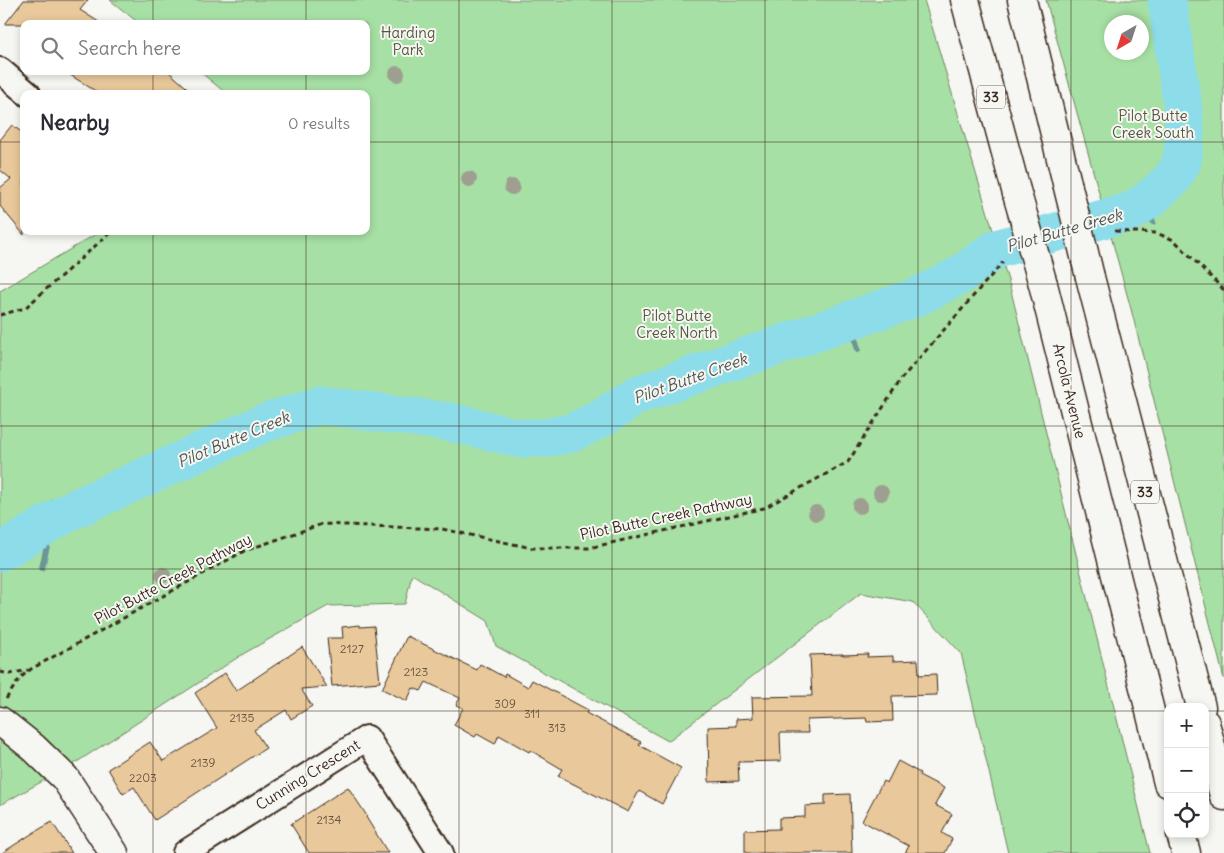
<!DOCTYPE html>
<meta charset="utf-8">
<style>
:root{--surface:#fff;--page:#f7f7f7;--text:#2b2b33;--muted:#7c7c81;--line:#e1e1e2}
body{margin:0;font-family:Delius,sans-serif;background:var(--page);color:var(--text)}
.controls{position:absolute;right:15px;bottom:15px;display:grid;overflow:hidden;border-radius:10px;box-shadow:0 2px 8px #0003}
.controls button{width:45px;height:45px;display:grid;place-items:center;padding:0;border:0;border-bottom:1px solid var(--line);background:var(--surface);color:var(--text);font:25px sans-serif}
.compass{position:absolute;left:1104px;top:15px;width:45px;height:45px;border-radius:50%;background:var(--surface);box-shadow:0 2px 8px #0003;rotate:219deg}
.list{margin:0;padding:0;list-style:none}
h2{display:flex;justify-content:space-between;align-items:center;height:65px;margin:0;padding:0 20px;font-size:21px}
h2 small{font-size:16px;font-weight:400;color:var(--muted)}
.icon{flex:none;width:28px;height:28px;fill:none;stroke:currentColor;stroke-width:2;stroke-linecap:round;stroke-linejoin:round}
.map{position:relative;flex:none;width:1224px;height:853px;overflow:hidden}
.search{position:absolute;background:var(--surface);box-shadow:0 2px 8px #0003;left:20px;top:20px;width:350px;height:55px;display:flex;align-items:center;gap:12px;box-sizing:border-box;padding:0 18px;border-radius:10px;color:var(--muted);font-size:19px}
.panel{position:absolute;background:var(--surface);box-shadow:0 2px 8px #0003;left:20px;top:90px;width:350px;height:145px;border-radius:10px}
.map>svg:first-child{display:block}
.green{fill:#a7e0a5;stroke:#718562;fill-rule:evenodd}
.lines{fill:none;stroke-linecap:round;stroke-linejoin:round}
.stream{stroke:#6c9598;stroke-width:6}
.river{stroke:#8ddce9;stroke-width:39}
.building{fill:#e9c99b;stroke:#3b2a1e}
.street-casing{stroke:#3b2a1e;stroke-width:28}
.secondary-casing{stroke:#3b2a1e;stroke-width:31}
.primary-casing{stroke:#3b2a1e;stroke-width:31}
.path{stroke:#3b2a1e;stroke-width:3;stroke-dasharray:5 4;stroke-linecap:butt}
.street{stroke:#f6f6f2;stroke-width:24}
.secondary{stroke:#f6f6f2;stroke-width:28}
.primary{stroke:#f6f6f2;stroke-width:28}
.primary-bridge-casing{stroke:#3b2a1e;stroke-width:31;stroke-linecap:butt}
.primary-bridge{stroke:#f6f6f2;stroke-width:28}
.tree{fill:#9e9f90}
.grid{fill:none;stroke:#3b2a1e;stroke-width:1;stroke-opacity:0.55}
.labels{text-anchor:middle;stroke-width:4;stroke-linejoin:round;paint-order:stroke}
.number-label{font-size:12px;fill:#66523d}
.shield{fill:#f6f6f2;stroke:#73675e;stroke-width:1}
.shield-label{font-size:14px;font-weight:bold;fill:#3b2a1e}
.park-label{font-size:15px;fill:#565840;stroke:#f6f6f2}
.street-label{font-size:15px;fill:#3b2a1e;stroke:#f6f6f2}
.water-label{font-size:16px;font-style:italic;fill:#505651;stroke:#f6f6f2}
</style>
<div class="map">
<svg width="1224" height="853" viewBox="0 0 1224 853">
<rect width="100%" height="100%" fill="#f6f6f2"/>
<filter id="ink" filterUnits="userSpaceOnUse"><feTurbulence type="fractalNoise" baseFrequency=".02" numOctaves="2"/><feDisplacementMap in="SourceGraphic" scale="10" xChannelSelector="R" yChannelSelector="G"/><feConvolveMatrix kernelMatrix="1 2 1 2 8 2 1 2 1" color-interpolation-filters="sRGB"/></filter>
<g filter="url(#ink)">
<g class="green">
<path d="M110,0H924L1010,287L1150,853H1008L961,653L913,602L861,593L668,741L496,646L488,621L412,574L405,604L328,606L243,654L77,762L0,805V291L101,231H366V94H227L199,71H366V24H140Z"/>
<path d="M1046,0H1224V679L1131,309ZM1112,22H1142V52H1112Z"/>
</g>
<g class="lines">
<g class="stream">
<path d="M1150,199C1146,208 1149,214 1153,222"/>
<path d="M858,349C853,335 855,326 866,315"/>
<path d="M53,502L62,508L72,510"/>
<path d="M42,568L48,541L60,516"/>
</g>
<path class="river" d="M0,552L72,510L264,423L320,405L450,422L519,438H544L571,433L602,418L637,395L917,297L960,275L996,249L1132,211L1150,199L1172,179L1182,162L1185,133L1182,101L1167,0"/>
</g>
<g class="building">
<path d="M24,0H88L80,10L102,24H5Z"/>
<path d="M64,71H168L194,94H100Z"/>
<path d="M12,125L24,134V235L0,206V188L11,179L0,170V140Z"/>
<path d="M360,625V627L374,626L380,682L332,686L327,638H343L342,627Z"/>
<path d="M407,636L477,670L480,664L504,677L505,674L528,687L532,680L588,710L586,713L641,742L639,745L681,768L662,804L639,791L628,812L558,776L562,769L530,750L529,752L499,735L495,744L477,734L475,737L454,725L463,708L456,705L460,698L426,682L421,691L413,688L407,701L382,689Z"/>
<path d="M302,647L327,687L301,689L312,706L291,719L286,710L254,730L266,748L155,820L134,787L123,794L108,769L150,742L163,761L217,728L195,693L225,673L236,691Z"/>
<path d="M843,654V655L868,654L867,657L893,656V661L918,660L919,675L936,674L937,695L892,696L893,721L867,722L866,718L807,720L808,733H780L781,761L738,762L739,781L709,782L708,727L736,726V719L753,718L752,697L812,696L810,655Z"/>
<path d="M898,761L920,773L919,775L944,788L935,805L952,814L942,833L952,839L945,853H905L909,846L862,821L883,781L887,783Z"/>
<path d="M348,787L367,816L366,817L388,853H309L291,824Z"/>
<path d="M850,794L852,853H745V830L779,829V818L805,817V806L825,805V795Z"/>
<path d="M52,822L72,853H2L33,833Z"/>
</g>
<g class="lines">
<defs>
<g id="street">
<path d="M0,70L28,94"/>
<path d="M185,853L367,738L441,853"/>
</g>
<path id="secondary" d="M0,721L34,748L65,778L114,853"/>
<g id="primary">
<path d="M965,0L1017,194"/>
<path d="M1022,0L1067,183"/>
<path d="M1090,277L1201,707"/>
<path d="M1043,284L1168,783"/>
<path d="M1205,723L1224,796"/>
<path d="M1181,834L1186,853"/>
</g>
</defs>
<use href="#street" class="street-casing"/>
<use href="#secondary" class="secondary-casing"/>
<use href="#primary" class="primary-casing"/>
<g class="path">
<path d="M1115,231L1156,233L1174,240L1224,290"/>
<path d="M0,315L25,308L112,231"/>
<path d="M0,672L10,674L28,670"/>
<path d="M6,699L20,678L31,669L102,630L244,551L322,524L442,529L532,548H589L764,508L848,462L902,378L1003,262"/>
</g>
<use href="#street" class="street"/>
<use href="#secondary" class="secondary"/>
<use href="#primary" class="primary"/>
<defs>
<g id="primary-bridge">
<path d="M1067,183L1090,277"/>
<path d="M1017,194L1043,284"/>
</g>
</defs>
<use href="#primary-bridge" class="primary-bridge-casing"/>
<use href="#primary-bridge" class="primary-bridge"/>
</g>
<g class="tree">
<circle cx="397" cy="74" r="8"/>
<circle cx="469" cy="179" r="8"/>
<circle cx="512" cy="187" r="8"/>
<circle cx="881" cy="493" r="8"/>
<circle cx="860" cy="506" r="8"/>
<circle cx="816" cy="513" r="8"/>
<circle cx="163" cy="575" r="8"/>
</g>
</g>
<path class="grid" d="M153,0V24M306,0V24M459,0V853M612,0V853M765,0V853M918,0V853M1071,0V853M153,71V94M306,71V94M0,142H24M366,142H1224M153,231V853M306,231V853M0,284H1224M0,426H1224M0,569H1224M0,711H1168M1205,711H1224"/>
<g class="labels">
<g class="number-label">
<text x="352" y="653">2127</text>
<text x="416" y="676">2123</text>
<text x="505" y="708">309</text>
<text x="532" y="718">311</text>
<text x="242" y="722">2135</text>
<text x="557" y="732">313</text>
<text x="203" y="767">2139</text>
<text x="143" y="782">2203</text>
<text x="329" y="824">2134</text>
</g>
<g class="shield">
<rect x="977" y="85.5" width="28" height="23" rx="4"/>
<rect x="1131" y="480.5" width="28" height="23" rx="4"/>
</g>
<g class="shield-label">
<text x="991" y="102">33</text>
<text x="1145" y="497">33</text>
</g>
<g class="park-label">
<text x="408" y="38">Harding<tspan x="408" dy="17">Park</tspan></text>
<text x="1153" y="121">Pilot Butte<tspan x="1153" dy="17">Creek South</tspan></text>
<text x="677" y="321">Pilot Butte<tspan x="677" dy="17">Creek North</tspan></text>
</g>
<g class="street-label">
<text transform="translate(1069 391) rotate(76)" y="5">Arcola Avenue</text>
<text transform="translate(666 517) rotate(-12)" y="5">Pilot Butte Creek Pathway</text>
<text transform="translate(173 579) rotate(-28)" y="5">Pilot Butte Creek Pathway</text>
<text transform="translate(308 775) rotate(-32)" y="5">Cunning Crescent</text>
</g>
<g class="water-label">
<text transform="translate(1064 230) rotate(-16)" y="6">Pilot Butte Creek</text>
<text transform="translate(690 378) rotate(-20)" y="6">Pilot Butte Creek</text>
<text transform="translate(233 439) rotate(-23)" y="6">Pilot Butte Creek</text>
</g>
</g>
</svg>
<div class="controls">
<button>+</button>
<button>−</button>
<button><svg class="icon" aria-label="locate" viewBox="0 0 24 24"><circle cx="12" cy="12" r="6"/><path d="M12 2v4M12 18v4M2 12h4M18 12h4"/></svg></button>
</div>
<svg class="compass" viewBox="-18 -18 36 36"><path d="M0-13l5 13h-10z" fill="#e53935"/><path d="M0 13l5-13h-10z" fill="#7c7c81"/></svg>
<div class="search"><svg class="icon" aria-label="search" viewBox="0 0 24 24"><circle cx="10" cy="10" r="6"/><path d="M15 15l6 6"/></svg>Search here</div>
<section class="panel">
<h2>Nearby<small>0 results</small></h2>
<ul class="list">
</ul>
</section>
</div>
